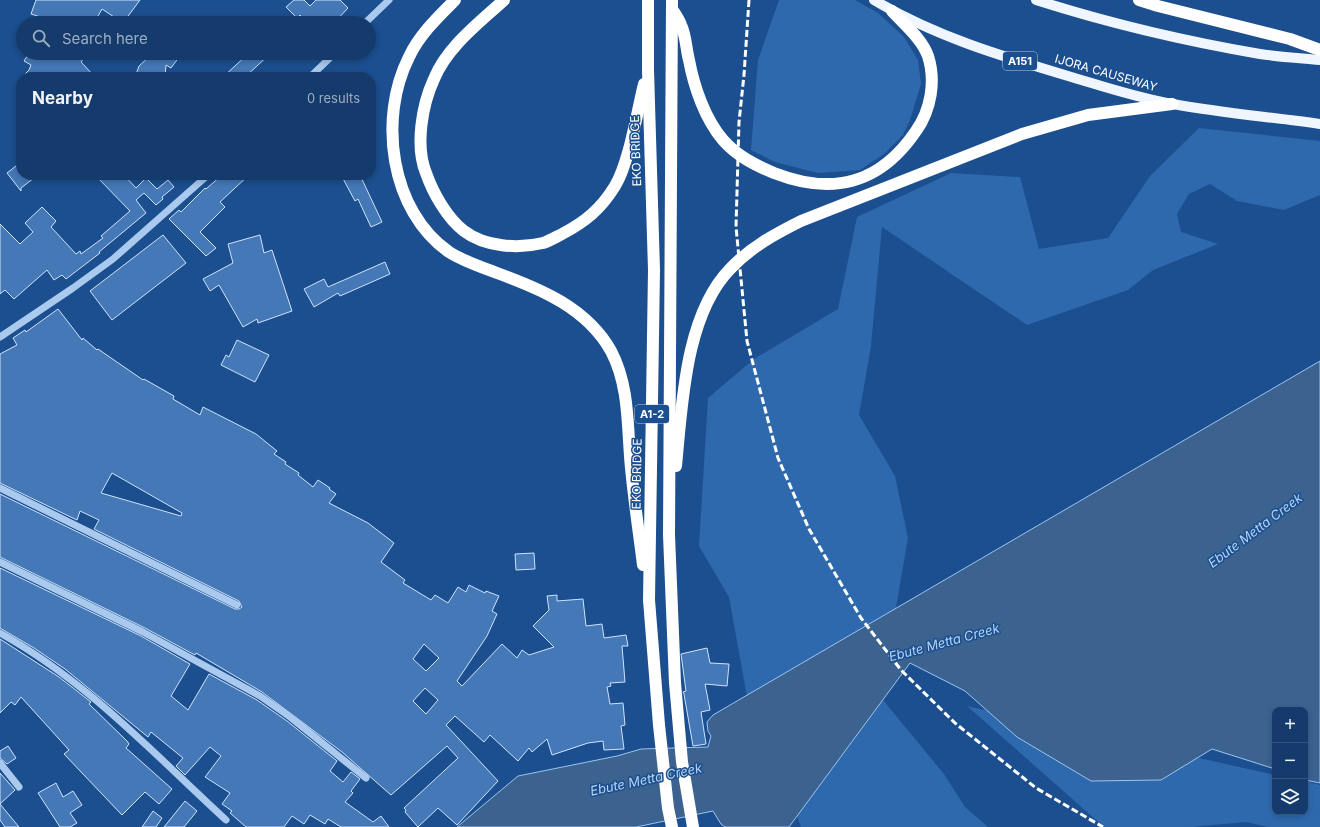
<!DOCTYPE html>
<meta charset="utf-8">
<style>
:root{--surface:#143b6b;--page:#214673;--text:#f1f3f6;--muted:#9dadc1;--line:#33557e}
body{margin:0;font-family:Inter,sans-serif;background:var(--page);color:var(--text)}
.controls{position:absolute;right:12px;bottom:12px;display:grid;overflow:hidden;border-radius:8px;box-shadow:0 2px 6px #0003}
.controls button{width:36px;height:36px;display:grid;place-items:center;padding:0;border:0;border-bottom:1px solid var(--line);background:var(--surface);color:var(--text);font:20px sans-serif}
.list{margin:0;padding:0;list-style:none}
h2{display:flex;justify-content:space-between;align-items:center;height:52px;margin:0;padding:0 16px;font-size:17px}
h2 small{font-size:13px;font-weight:400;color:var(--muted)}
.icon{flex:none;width:22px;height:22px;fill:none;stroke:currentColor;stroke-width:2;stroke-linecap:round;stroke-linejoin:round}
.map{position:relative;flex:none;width:1320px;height:827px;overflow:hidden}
.search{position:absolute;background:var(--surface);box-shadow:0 2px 6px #0003;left:16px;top:16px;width:360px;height:44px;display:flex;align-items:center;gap:10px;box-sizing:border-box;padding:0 14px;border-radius:22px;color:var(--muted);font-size:15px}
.panel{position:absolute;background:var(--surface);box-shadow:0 2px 6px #0003;left:16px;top:72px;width:360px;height:108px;border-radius:16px}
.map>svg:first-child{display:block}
.green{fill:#2e69ad}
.water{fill:#3c6290;stroke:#9cc4f0}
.building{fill:#4478b7;stroke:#cfe3fa;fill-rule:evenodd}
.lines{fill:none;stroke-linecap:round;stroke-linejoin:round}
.minor{stroke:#a9c9ee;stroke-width:7}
.major{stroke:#f0f6ff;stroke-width:10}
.highway{stroke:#fff;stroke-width:12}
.rail{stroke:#fff;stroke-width:3;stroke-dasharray:7 3;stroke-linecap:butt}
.labels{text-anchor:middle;stroke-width:3;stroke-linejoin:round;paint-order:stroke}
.shield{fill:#1b4f8f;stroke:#bbcadd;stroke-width:1}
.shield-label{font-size:11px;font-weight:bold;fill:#fff}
.street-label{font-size:12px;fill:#fff;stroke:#1b4f8f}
.water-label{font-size:13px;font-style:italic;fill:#b5d3f5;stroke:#1b4f8f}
</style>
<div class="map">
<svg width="1320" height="827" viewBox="0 0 1320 827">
<rect width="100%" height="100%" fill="#1b4f8f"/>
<g class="green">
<path d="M779,0H855L878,13L904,37L918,60L921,84L910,120L903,135L884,154L860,170L818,173L775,162L751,150L758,60Z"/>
<path d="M1199,128L1320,141V195L1284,210L1237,201L1210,184L1189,194L1177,214L1181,232L1218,244L1153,270L1128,290L1027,325L882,227L871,346L859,415L895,476L908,538L894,619L747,697L729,597L699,546L708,398L754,359L838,309L857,217L951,173L1020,177L1039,249L1108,238L1150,176Z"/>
<path d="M878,694L944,774L965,807L988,827H801L796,813Z"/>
<path d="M967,706L1275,775V812H1305V781L1320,785V827H1268L1246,822L1191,827H1104Z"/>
</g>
<path class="water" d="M1320,361V783L1305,780V710H1275V769L1212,749L1161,780L1091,781L1017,737L965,691L910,663L789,827H725L721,824L713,811L636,827H457L518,776L617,756L641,749L708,747L711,736L708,731L707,722L713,715Z"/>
<g class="building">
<path d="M36,0H140L123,23L102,9L94,23H45L47,19L31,14Z"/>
<path d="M294,0H304L310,6L316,0H340L348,8L334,23H308L300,15L297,18L286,7Z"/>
<path d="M29,53H88L81,62L95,77H22L29,70L31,65L24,61Z"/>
<path d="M149,53H182L171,68L166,65L165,77H135L139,66L151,55Z"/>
<path d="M249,53H271L245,77H223Z"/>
<path d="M21,162V175H38L21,188V191L7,173Z"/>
<path d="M95,175H124L136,188L146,178L157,189L168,180L174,187L162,197L163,199L156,205L144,193L136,200L146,213L99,252L100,253L66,279L62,275L54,280L47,270L14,299L5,290L0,294V224L20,244L33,232L25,223L42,207L56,221L51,227L76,254L80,251L81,254L103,238L101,236L130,211Z"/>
<path d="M222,175H249L220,202L225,207L200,232L216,248L206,256L169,219L179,210L181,212L205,188L206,189Z"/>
<path d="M341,175H360L382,222L371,227L358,199L355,201Z"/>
<path d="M163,235L186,263L112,320L90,291Z"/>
<path d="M260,235L264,253L272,250L292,311L258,323L257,319L243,327L219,285L210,291L203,279L233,263L228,244Z"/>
<path d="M385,262L390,274L340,296L338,293L314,307L304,289L324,279L328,287Z"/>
<path d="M58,309L82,340L83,338L97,350L98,349L143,380L144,379L174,396L173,399L200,415L203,407L256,434L277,451L274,454L286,462L285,464L299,473L298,475L313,487L318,480L330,488L329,489L336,494L329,503L368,523L394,543L381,562L405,580L403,583L431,600L435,595L448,603L458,587L466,592L469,585L485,593L486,591L499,596L492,611L497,614L487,636L457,681L462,686L502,644L517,658L522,650L529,655L554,647L533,626L549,610L547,596L557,595V601L583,599L586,626L602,624L604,638L626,635L628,646H622L625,682L610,683L611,686L607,687L610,704L623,703L625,725L621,726L624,749L604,750L603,741L588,743L552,755L547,739L532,752L529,748L518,761L490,735L484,742L455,716L446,725L498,781L457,825L438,808L418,827L405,812L406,810L404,808L458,758L447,746L391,795L342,752L262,692L196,653L195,655L145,628L0,557V494L235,609H239L242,607L239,601L94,529L99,520L80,511L77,520L0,483V354L17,345L13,338L25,330L26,332ZM112,473L182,513L181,516L101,493ZM424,644L439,658L426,671L413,659ZM425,688L438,700L426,714L413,701Z"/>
<path d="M237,340L269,355L255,382L221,365L226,355L229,357Z"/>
<path d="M534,553L535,569L516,570L515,554Z"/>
<path d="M0,568L141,636L190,664L171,696L188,710L209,674L257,700L287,721L337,761L330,771L343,782L351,772L360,779L351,791L353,793L345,802L373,822L381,816L389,827H341L328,819L325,824L310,815L304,824L292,816L284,827H246L230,813L232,811L222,804L230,793L205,777L221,756L210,747L185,775L176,766L183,758L151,732L148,737L65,669L34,648L0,628Z"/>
<path d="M0,639L59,677L91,702L89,704L127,741L129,744L126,748L172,789L159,804L145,792L122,815L64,754L69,750L21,697L15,705L11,702L0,713Z"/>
<path d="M707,648L710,663L729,664L727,686L705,684L710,710L701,712L706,744L693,746L684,694L683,692L686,691L681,654Z"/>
<path d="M8,746L16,758L7,764L0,758V751Z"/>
<path d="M0,773L15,790L0,804L19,827H5L0,820Z"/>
<path d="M56,783L63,797L73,791L82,805L70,813L77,823L70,827H60L38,793Z"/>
<path d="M185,801L197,811L184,827H164Z"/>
<path d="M153,811L162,818L156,827H142Z"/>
</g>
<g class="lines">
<g class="minor">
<path d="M365,23L389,0"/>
<path d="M310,77L335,53"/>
<path d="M0,337L73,288L113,259L208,175"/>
<path d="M0,488L237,605"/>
<path d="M0,562L143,632L260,696L290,717L366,778"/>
<path d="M0,633C87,681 154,754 226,820"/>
<path d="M0,763L19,787"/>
</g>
<g class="major">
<path d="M874,0C934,36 1001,56 1068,76C1102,86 1137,98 1173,104C1222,113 1271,117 1320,124"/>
<path d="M1036,0C1108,23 1184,41 1260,54C1279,57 1300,58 1320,60"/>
</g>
<g class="highway">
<path d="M455,0C438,17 419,35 409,57C378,118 390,211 449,252C463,261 481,267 497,273C541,289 587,308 611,351C630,387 627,428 631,468C634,500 639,533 643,565"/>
<path d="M504,0C479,23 447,47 434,79C422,105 415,146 426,173C433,193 447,218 464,231C485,247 518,249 543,243C549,241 556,237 562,234C585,222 601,209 615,186C629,163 637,112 644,84"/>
<path d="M648,0V70L654,270L649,600L659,725L668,808L672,827"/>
<path d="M672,0L669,535L675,683L682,762L693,827"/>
<path d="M1139,0L1158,6L1290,39L1320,50"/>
<path d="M672,9C675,14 679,19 681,25C686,35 686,49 689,60C694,87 705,119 723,140C737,156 755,165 774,173C833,196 880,184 916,131C931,110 936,81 928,56C922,39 904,24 892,11"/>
<path d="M676,466C682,405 685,314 731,268C751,247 775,234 801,221L1022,134L1088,115L1172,104"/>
</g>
<path class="rail" d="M749,0L744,75L739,122L736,227L747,341L778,458L809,529L861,618L901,670L955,723L1036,788L1103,827"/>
</g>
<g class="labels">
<g class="shield">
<rect x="1003" y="52" width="34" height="18" rx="3"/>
<rect x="635" y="405" width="34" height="18" rx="3"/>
</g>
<g class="shield-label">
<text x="1020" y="65">A151</text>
<text x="652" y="418">A1-2</text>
</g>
<g class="street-label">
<text transform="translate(1106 73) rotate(16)" y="4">IJORA CAUSEWAY</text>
<text transform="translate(636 151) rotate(-92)" y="4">EKO BRIDGE</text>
<text transform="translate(637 474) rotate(-89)" y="4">EKO BRIDGE</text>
</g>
<g class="water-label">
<text transform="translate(1255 530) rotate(-37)" y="5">Ebute Metta Creek</text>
<text transform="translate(944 642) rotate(-15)" y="5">Ebute Metta Creek</text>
<text transform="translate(646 779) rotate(-12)" y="5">Ebute Metta Creek</text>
</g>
</g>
</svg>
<div class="controls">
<button>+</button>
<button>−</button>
<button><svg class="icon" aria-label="layers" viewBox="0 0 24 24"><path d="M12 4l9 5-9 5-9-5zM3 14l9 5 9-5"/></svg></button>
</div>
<div class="search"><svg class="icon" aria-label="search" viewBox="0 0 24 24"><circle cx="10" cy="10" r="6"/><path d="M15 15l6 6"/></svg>Search here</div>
<section class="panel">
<h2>Nearby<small>0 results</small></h2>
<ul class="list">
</ul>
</section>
</div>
